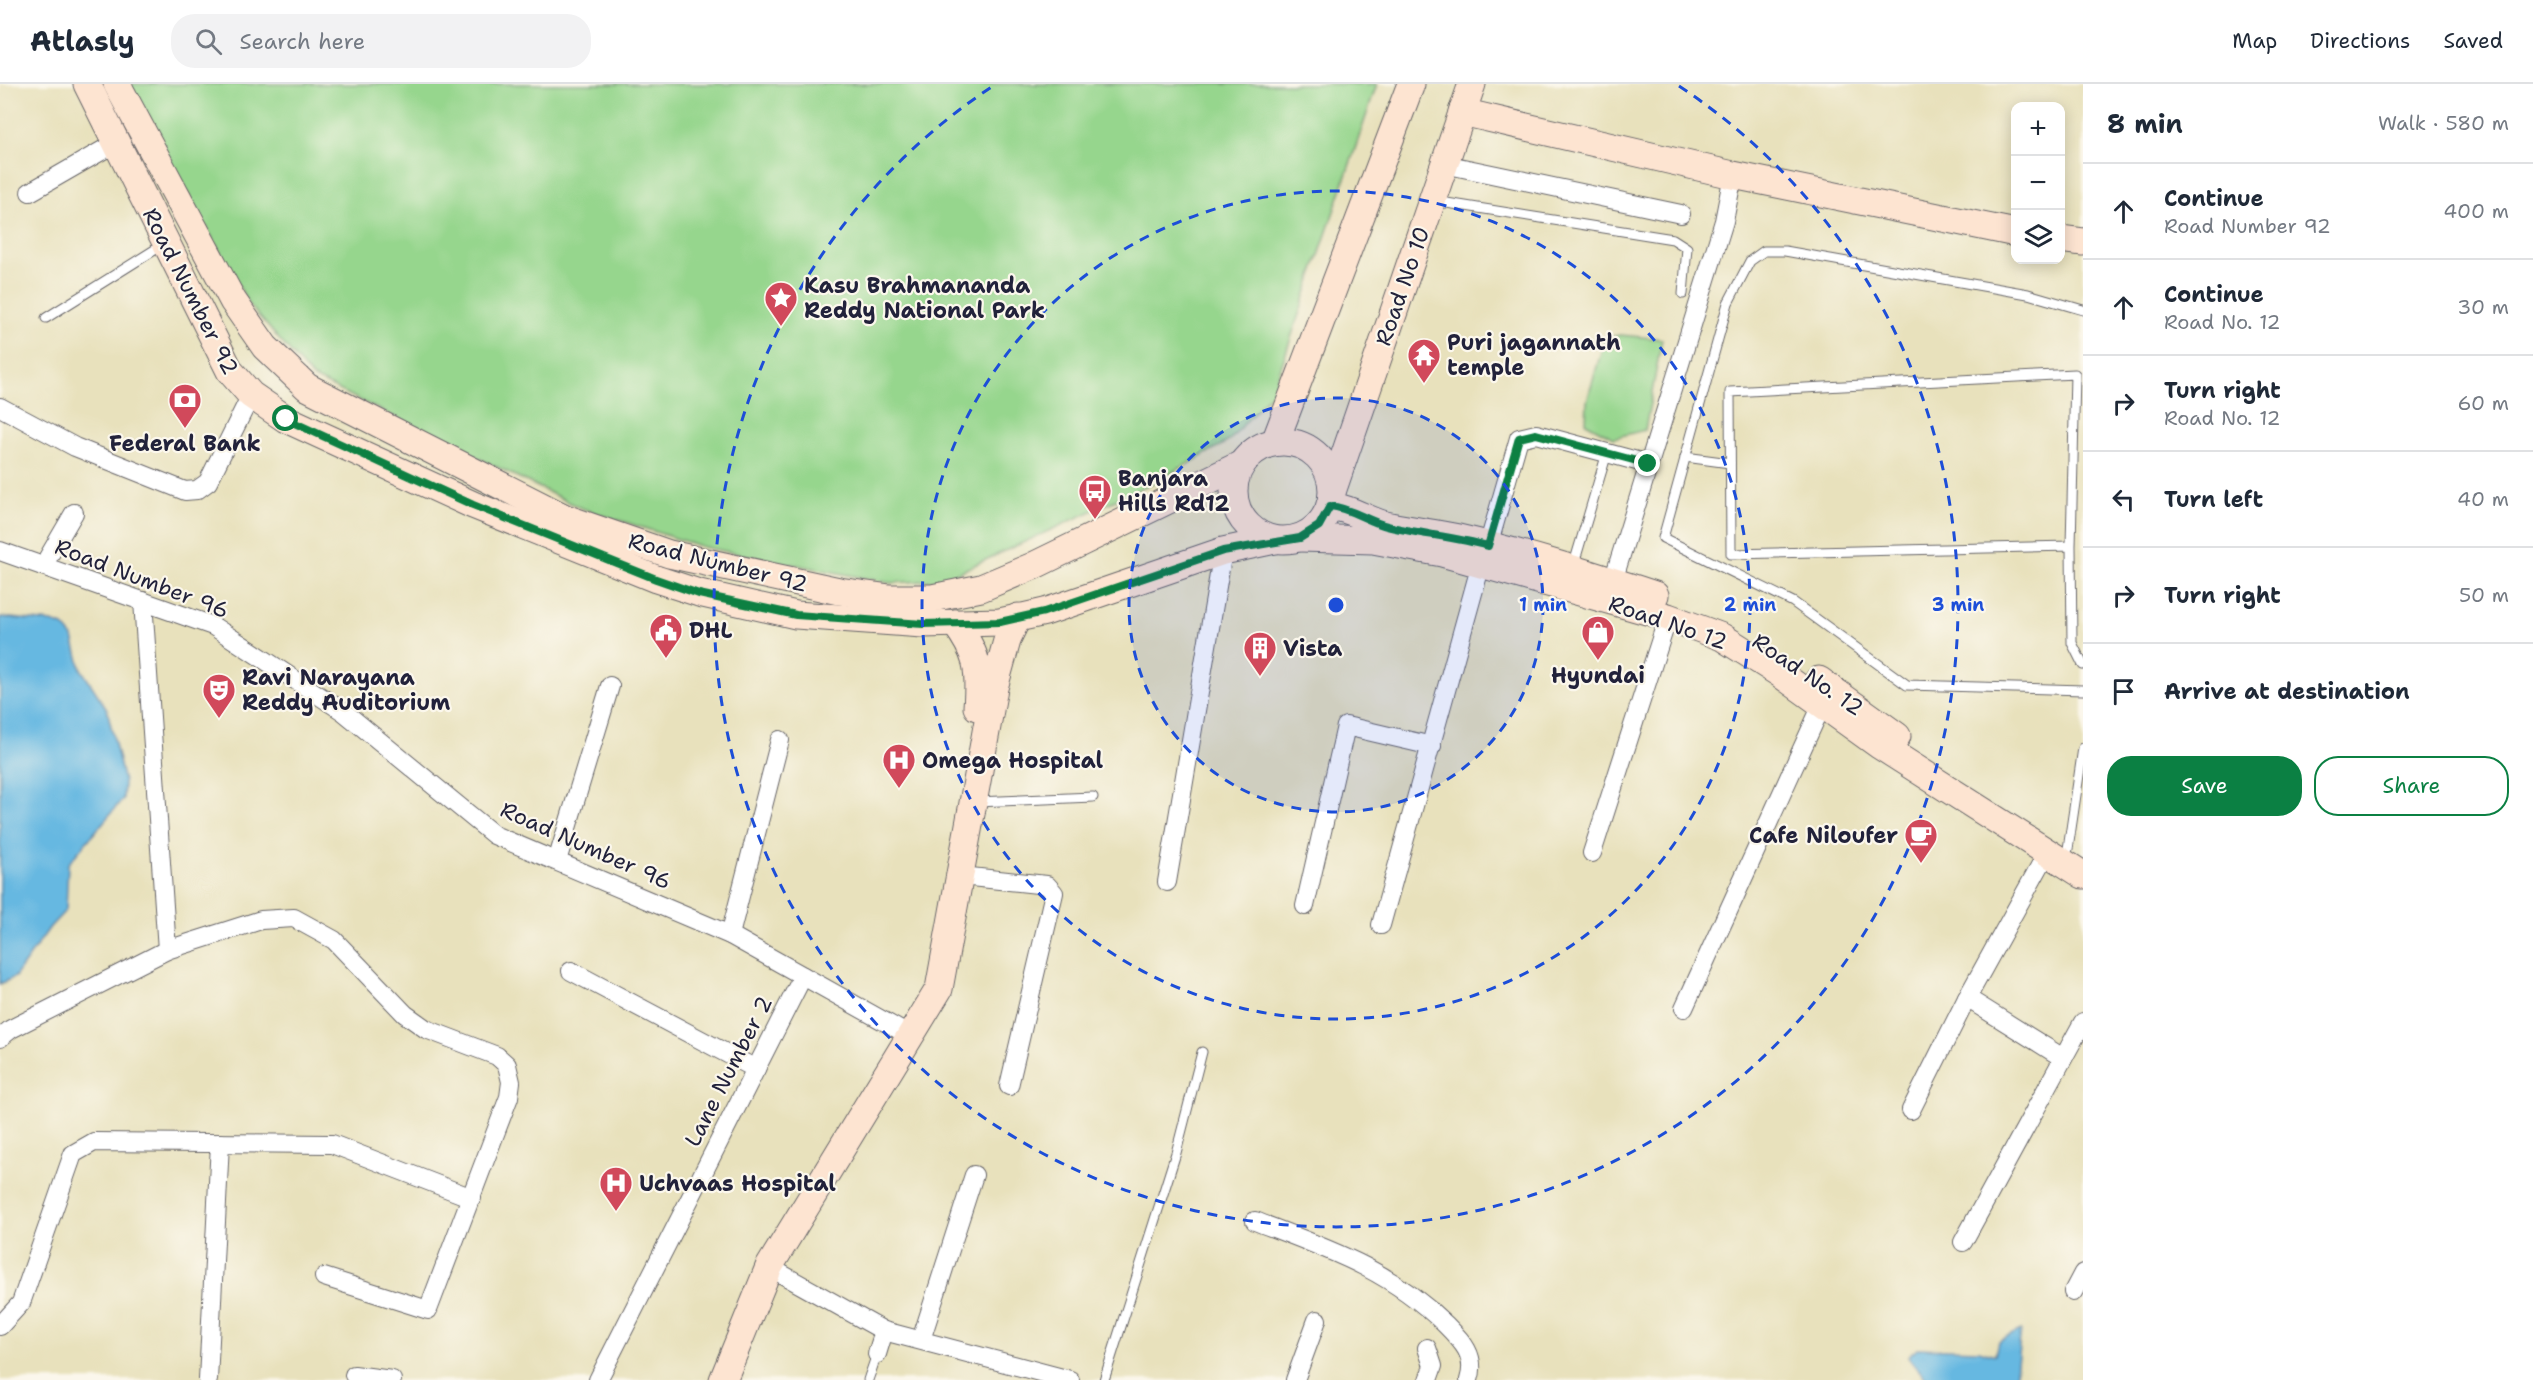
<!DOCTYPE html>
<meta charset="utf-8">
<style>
:root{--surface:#fff;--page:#f2f2f3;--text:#1f2937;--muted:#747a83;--line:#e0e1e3;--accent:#0b8043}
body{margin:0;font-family:"Shantell Sans",sans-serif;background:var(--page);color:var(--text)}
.controls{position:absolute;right:18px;top:18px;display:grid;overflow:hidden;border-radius:12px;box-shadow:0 3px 15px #0003}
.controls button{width:54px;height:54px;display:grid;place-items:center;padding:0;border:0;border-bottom:2px solid var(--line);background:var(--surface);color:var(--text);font:30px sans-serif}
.stop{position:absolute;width:18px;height:18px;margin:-14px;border:4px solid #0b8043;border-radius:50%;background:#fff}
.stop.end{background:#0b8043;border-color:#fff;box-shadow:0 2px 6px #0008}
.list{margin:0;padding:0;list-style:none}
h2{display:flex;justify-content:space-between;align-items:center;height:78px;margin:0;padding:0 24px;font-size:26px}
h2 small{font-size:20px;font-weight:400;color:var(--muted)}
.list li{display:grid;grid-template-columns:39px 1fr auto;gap:18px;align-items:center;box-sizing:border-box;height:96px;padding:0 24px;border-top:2px solid var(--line)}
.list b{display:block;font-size:22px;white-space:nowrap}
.list p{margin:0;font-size:20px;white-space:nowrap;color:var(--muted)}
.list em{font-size:20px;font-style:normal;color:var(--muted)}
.actions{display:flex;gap:12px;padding:18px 24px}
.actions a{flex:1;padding:14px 0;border:2px solid var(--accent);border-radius:24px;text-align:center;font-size:21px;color:var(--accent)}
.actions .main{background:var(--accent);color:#fff}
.icon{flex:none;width:33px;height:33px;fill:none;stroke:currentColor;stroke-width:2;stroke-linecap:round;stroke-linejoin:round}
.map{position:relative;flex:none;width:2083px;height:1296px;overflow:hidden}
header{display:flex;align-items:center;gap:36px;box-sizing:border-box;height:84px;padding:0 30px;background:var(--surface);border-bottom:2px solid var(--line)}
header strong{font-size:28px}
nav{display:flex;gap:33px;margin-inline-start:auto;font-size:21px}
.search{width:420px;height:54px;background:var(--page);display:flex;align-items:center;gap:15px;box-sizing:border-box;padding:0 21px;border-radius:24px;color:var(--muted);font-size:22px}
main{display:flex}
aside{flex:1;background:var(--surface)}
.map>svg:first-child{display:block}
.green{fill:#96d68d;stroke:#5c7c64;stroke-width:1.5}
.water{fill:#66b8e1;stroke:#446d8e;stroke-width:1.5}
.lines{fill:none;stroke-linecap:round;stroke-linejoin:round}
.lane-casing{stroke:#676568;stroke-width:11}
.street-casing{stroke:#676568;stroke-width:20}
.secondary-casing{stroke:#676568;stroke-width:29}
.lane{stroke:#fff;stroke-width:9}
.street{stroke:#fff;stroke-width:18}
.secondary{stroke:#fde4d1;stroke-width:27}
.route{stroke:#0b8043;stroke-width:8}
.ring{fill:none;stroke:#1d4ed8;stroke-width:3;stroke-dasharray:10 8}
.labels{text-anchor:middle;stroke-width:4.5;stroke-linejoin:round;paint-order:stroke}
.poi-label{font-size:22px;font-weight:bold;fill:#22223b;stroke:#fbf7ec;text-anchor:start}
.street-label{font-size:22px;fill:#22223b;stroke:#fbf7ec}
.centre{fill:#1d4ed8;stroke:#fbf7ec;stroke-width:3}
.ring-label{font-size:18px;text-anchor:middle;font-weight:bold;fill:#1d4ed8;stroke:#fbf7ec;stroke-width:4.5;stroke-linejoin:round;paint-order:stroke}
</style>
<header>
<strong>Atlasly</strong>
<div class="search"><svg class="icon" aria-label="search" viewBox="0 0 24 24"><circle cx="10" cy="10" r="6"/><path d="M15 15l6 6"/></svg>Search here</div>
<nav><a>Map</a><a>Directions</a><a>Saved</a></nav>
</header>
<main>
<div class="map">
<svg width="2083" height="1296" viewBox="0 0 2083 1296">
<rect width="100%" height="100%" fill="#fbf7ec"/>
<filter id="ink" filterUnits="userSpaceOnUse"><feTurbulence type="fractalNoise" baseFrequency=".0167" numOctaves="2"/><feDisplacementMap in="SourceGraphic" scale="12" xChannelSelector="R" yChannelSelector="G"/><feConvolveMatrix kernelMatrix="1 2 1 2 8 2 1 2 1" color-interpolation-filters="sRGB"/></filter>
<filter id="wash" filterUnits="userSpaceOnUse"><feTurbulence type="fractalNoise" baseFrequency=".008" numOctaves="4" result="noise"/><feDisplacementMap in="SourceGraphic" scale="24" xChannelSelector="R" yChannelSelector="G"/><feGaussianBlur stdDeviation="1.35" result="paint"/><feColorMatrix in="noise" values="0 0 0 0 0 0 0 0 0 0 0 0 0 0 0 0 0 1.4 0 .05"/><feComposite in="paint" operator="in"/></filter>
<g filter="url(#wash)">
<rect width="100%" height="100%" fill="#e8e1bc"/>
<g class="green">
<path d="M127,0H1377L1273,307L1229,357L1157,397L942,496L890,499L703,463L581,424L312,293L250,222Z"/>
<path d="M1620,251L1662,255L1645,346L1613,354L1586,339L1587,317L1605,254Z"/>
</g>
<g class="water">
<path d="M0,533L52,538L63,542L73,553L81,585L107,625L124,698L123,715L68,780L66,826L50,843L15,893L0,900Z"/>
<path d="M2021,1246L2015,1296H1927L1908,1272L1917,1264L1979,1266L1995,1271L1998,1257Z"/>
</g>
</g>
<g filter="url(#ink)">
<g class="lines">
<defs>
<g id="lane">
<path d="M1434,117L1673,155L1687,164L1683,210"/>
<path d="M2083,226L2028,210L1785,167H1764L1750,177L1728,219L1663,454L1793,518L1907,601L2083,606"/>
<path d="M46,234L164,160"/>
<path d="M1685,373L1730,379"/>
<path d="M2071,462L2075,290L1730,308L1731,470L2071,462L2072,559L2083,581"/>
<path d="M1573,483L1607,369"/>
<path d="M976,718L1093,713"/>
<path d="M2068,765L2083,664"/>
<path d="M868,1296L877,1270"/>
<path d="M1104,1296L1176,1069L1202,968"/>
</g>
<g id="street">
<path d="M1444,80L1681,130"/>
<path d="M30,108L117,58"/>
<path d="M0,323L75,363L185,407L197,406L208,398L251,311"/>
<path d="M1488,462L1519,354L1536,350L1648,380"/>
<path d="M0,467L213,542L344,628L494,751L730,851L912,953"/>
<path d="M43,482L74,429"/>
<path d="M1613,497L1724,137L1733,91"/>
<path d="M143,517L167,866"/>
<path d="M1592,769L1668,533"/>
<path d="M557,777L610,602"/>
<path d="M961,792L1047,801L1054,809L1009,1002"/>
<path d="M1167,798L1223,467"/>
<path d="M1305,822L1346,642L1432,662"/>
<path d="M1381,841L1481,480"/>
<path d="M730,851L780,656"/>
<path d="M571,887L756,985"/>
<path d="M1967,914L2063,974"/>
<path d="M1684,924L1822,621"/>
<path d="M0,954L11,945L167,866L261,836L294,834L334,856L405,930L426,945L497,972L507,981L511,998L509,1013L428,1226L324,1193"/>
<path d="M1911,1026L1967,914L2047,769"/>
<path d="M1255,1137C1328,1165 1389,1185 1446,1241C1462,1257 1477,1272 1469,1296"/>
<path d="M1963,1158L2083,938"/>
<path d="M769,1183L884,1247L1070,1296"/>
<path d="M2073,1208L2083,1189"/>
<path d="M0,1242L21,1219L73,1070L94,1058L332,1060L472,1114"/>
<path d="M921,1256L974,1091"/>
<path d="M1427,1264L1433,1282L1428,1296"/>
<path d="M877,1270L884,1247"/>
<path d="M354,1291L392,1296"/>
<path d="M208,1296L220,1059"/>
<path d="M598,1296L803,892"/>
<path d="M1295,1296L1317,1236"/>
</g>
<g id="secondary">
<path d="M87,0L230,287L251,311L286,335L473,421L656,495L699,509L796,531L923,540L1000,538L1045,528L1223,467L1275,456"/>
<path d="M117,0L233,217L265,263L307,303L565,434L669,470L839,507L890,514H932L981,504L1033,482L1242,380"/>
<path d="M1462,28L1733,91L2016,149"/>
<path d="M2060,155L2083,158"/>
<circle cx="1283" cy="407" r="49"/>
<path d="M1275,358L1411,0"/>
<path d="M1333,405L1472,0"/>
<path d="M1330,422C1352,424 1369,438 1390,442C1413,447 1436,449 1458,454C1524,469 1590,490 1655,511"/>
<path d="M1300,454L1373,456L1442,469L1668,533L1722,553L1779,589L1879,661L2083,791"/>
<path d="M955,539C978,570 980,585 977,623"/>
<path d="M1819,596L1897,652"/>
<path d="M723,1296L769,1183L939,905L994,604L1008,553L1018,533"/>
</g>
</defs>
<use href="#lane" class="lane-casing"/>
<use href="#street" class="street-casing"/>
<use href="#secondary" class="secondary-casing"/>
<use href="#lane" class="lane"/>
<use href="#street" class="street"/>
<use href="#secondary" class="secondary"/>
</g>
</g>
<g class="lines" filter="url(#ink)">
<path class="route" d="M286,335L473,421L656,495L699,510L796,531L923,540L1000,538L1044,528L1223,467L1300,454L1319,442L1330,422C1351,424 1367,437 1387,442C1420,450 1455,453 1488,462L1519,354L1536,350L1648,380"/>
</g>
<circle cx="1336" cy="521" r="207" fill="#1d4ed8" fill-opacity=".12"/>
<g class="ring">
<circle cx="1336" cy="521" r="207"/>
<circle cx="1336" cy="521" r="414"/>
<path d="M1679 2A622 622 0 1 1 993 2"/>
</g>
<defs>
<symbol id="sight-pin" viewBox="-11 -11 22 30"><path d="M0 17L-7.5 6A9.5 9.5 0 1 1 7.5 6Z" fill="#d1495b" stroke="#fbf7ec"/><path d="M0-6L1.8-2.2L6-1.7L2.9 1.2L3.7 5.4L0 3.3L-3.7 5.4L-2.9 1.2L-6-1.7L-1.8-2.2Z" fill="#fff"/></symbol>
<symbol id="temple-pin" viewBox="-11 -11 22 30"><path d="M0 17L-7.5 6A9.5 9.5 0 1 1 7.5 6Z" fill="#d1495b" stroke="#fbf7ec"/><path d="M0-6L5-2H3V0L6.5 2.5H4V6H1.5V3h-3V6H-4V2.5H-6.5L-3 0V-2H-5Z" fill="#fff"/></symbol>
<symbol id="bank-pin" viewBox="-11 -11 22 30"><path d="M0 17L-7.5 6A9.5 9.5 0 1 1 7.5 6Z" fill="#d1495b" stroke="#fbf7ec"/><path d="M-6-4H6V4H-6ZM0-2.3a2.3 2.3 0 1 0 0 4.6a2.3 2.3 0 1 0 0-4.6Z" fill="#fff"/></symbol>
<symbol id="bus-pin" viewBox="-11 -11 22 30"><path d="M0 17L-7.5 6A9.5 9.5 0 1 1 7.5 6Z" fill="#d1495b" stroke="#fbf7ec"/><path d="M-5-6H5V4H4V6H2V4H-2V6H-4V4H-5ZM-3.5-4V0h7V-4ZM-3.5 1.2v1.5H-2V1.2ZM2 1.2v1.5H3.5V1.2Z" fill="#fff"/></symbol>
<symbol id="civic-pin" viewBox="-11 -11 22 30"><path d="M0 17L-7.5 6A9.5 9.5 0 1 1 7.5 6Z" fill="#d1495b" stroke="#fbf7ec"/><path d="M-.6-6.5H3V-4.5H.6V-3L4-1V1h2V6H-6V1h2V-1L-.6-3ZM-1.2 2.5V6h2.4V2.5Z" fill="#fff"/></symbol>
<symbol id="shop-pin" viewBox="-11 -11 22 30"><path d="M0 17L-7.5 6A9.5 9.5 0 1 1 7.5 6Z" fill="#d1495b" stroke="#fbf7ec"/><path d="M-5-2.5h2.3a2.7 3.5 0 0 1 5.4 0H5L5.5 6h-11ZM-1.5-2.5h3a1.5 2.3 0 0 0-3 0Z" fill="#fff"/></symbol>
<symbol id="building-pin" viewBox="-11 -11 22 30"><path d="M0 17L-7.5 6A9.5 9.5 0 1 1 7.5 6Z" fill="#d1495b" stroke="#fbf7ec"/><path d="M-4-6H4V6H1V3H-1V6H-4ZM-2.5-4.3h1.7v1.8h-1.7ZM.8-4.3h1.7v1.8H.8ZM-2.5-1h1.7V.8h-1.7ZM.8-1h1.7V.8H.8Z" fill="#fff"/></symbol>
<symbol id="theatre-pin" viewBox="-11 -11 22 30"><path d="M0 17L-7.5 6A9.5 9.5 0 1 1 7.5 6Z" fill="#d1495b" stroke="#fbf7ec"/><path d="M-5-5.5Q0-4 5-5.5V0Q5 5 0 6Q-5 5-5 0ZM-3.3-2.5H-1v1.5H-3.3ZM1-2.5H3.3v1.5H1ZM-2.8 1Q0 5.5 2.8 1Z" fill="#fff"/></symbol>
<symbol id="hospital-pin" viewBox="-11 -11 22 30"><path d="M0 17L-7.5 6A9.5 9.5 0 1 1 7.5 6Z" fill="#d1495b" stroke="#fbf7ec"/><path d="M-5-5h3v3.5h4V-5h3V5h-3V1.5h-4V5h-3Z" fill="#fff"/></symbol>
<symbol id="cafe-pin" viewBox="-11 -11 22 30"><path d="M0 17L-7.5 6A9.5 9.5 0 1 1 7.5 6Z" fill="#d1495b" stroke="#fbf7ec"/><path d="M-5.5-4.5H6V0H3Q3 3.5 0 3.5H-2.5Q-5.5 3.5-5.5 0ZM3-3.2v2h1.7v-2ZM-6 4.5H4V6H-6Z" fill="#fff"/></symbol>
</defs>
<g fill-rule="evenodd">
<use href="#sight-pin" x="762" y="195" width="38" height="52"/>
<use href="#temple-pin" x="1405" y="252" width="38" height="52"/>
<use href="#bank-pin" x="166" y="297" width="38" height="52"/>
<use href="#bus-pin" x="1076" y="388" width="38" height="52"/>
<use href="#civic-pin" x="647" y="527" width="38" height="52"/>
<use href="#shop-pin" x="1579" y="529" width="38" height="52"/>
<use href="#building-pin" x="1241" y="545" width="38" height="52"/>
<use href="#theatre-pin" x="200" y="587" width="38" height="52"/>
<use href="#hospital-pin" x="880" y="657" width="38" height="52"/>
<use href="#cafe-pin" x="1902" y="732" width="38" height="52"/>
<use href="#hospital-pin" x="597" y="1080" width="38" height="52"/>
</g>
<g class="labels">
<g class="poi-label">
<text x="804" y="209">Kasu Brahmananda<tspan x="804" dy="25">Reddy National Park</tspan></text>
<text x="1447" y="266">Puri jagannath<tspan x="1447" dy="25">temple</tspan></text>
<text x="185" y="367" text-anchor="middle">Federal Bank</text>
<text x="1118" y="402">Banjara<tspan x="1118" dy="25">Hills Rd12</tspan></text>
<text x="689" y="554">DHL</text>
<text x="1283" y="572">Vista</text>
<text x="1598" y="599" text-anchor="middle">Hyundai</text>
<text x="242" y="601">Ravi Narayana<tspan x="242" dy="25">Reddy Auditorium</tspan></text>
<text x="922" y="684">Omega Hospital</text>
<text x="1898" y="759" text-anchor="end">Cafe Niloufer</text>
<text x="639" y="1107">Uchvaas Hospital</text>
</g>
<g class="street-label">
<text transform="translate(1402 202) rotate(-71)" y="8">Road No 10</text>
<text transform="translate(191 207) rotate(63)" y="8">Road Number 92</text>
<text transform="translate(718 478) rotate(14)" y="8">Road Number 92</text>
<text transform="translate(142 494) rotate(21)" y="8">Road Number 96</text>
<text transform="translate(1668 538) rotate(19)" y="8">Road No 12</text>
<text transform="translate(1808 590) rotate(34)" y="8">Road No. 12</text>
<text transform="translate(586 761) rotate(24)" y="8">Road Number 96</text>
<text transform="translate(728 987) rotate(-63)" y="8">Lane Number 2</text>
</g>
</g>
<circle cx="1336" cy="521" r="9" class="centre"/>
<g class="ring-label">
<text x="1543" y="527">1 min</text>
<text x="1750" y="527">2 min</text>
<text x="1958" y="527">3 min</text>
</g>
</svg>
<div class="controls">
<button>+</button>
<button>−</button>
<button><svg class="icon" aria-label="layers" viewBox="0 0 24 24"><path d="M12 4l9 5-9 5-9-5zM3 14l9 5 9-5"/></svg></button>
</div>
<div class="stop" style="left:286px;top:335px"></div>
<div class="stop end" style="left:1648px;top:380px"></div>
</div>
<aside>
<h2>8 min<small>Walk · 580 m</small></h2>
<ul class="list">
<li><svg class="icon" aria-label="ahead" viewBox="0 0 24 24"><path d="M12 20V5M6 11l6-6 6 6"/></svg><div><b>Continue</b><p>Road Number 92</p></div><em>400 m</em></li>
<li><svg class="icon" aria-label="ahead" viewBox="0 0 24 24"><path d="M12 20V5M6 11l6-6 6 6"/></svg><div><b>Continue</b><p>Road No. 12</p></div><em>30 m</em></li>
<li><svg class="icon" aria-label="right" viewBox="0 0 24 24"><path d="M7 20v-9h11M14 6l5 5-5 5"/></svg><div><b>Turn right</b><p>Road No. 12</p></div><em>60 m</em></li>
<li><svg class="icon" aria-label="left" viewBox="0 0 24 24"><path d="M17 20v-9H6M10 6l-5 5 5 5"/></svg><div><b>Turn left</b></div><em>40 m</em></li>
<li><svg class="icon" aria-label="right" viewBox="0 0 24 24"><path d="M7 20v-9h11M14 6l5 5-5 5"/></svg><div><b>Turn right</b></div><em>50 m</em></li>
<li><svg class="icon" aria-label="arrive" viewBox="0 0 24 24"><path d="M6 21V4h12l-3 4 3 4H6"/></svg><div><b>Arrive at destination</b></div></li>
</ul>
<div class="actions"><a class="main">Save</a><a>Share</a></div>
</aside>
</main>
